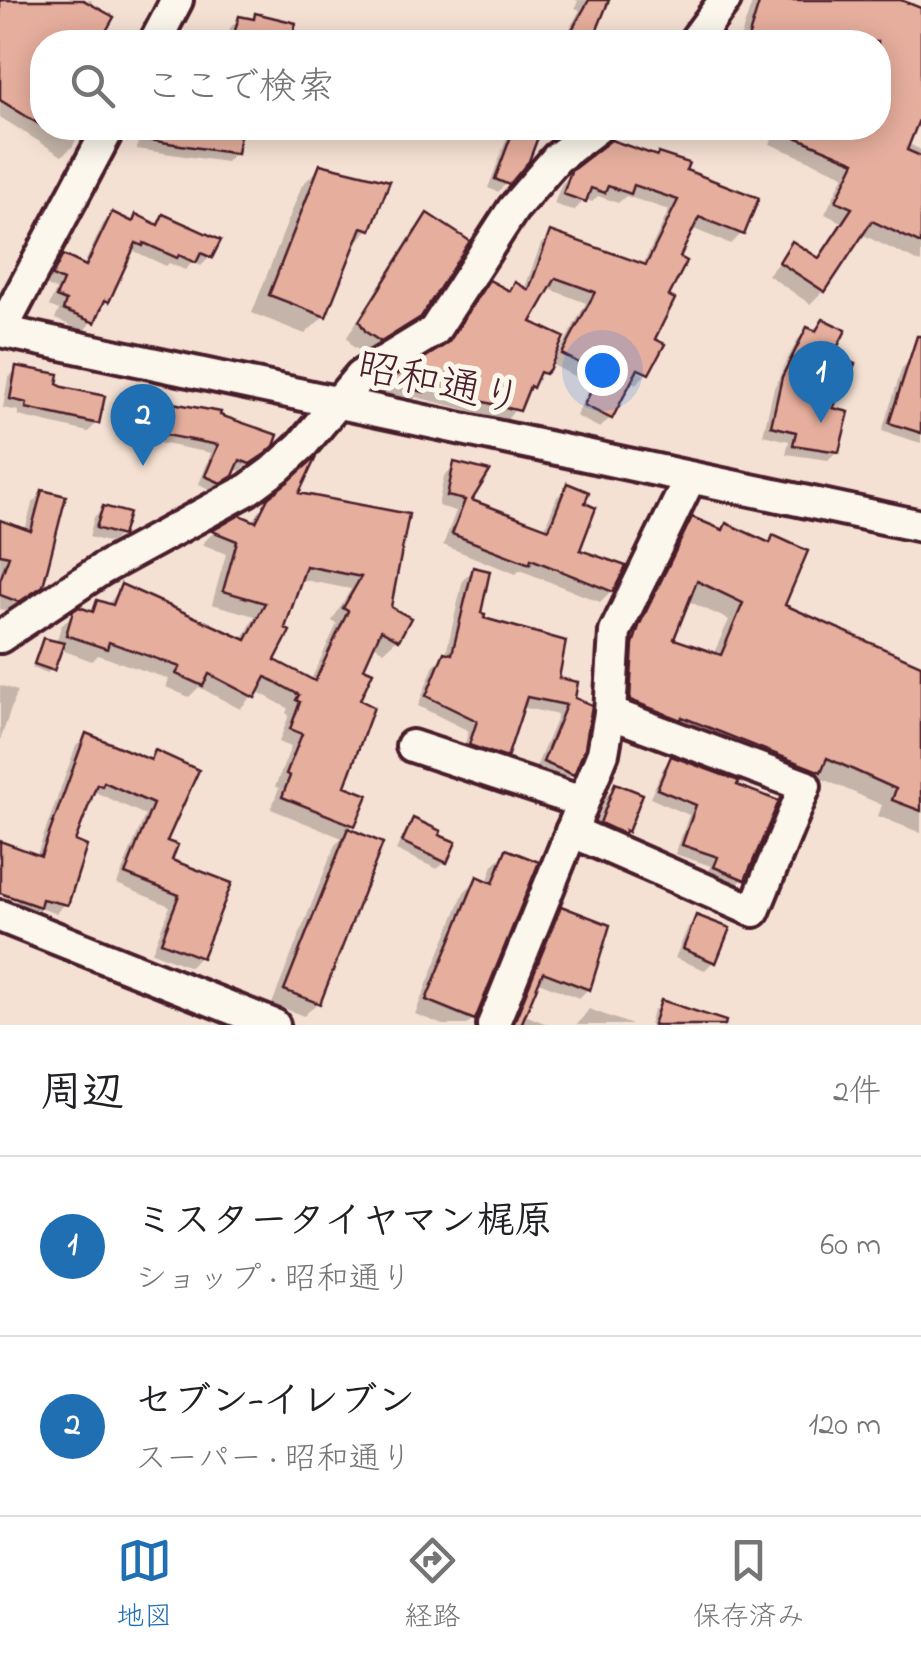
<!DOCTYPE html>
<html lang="ja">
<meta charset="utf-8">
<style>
:root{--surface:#fff;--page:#f6f6f6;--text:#202124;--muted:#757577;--line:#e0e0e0;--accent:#1f6fb2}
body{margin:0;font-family:"Indie Flower","Klee One",sans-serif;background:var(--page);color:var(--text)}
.you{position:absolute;left:602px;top:370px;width:35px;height:35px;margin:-25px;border:8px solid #fff;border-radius:50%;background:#1a73e8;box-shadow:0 0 0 15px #1a73e833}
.badge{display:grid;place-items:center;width:65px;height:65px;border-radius:50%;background:var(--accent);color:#fff;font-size:32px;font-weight:700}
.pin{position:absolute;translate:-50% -82px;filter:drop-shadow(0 2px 5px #0008)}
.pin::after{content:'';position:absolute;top:52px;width:35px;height:30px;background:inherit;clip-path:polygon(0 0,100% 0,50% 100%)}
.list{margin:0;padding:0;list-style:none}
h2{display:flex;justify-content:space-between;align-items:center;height:130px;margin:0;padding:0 40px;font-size:42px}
h2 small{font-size:32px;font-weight:400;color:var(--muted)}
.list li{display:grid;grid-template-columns:65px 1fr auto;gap:30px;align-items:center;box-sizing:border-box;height:180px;padding:0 40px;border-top:2px solid var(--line)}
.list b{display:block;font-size:38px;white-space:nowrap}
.list p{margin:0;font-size:32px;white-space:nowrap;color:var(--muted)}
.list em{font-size:32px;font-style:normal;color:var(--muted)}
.icon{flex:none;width:55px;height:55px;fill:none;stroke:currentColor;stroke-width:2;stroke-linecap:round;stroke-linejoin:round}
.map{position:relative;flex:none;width:921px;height:1025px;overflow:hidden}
.search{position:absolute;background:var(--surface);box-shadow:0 5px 25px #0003;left:30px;right:30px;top:30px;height:110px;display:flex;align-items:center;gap:25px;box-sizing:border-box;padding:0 35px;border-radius:40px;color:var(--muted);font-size:38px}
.sheet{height:490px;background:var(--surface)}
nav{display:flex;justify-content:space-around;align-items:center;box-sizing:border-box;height:140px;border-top:2px solid var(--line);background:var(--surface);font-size:28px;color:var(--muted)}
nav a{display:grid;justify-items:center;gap:5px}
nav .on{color:var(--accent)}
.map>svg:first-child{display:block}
.shadow{fill:#0003;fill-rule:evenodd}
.building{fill:#e6ae9d;stroke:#4a1f2b;stroke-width:2.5;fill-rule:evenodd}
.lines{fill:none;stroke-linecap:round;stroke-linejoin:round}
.minor-casing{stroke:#4a1f2b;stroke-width:38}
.minor{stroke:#fbf7ec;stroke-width:30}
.labels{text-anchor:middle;stroke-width:10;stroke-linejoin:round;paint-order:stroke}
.street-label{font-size:42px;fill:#4a1f2b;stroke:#fbf7ec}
</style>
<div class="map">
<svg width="921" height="1025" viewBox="0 0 921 1025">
<rect width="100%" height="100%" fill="#f5e1d4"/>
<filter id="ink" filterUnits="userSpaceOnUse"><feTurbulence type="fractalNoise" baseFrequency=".01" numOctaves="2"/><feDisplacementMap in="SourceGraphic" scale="20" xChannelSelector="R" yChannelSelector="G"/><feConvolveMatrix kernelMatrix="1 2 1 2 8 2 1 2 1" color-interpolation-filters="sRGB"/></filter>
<g filter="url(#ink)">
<g class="shadow">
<path d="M0,0H92L89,6L111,18L97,42H42V128H81L73,146L62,156L0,117Z"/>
<path d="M575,0H609L589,42H562L580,10L575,8L578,1Z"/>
<path d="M753,0H891L921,11V113L907,143L921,150V263L861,234L823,291L810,304L768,275L793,244L816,260L841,222L825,214L844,175L770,144L777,128H878V42H739Z"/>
<path d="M256,16L292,25L288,42H227L230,28L240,18L251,21Z"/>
<path d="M194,37L208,42H189Z"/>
<path d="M139,128H238L235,153L226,162L137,149Z"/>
<path d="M515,128L537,134L507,183L498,192L488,188L508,135Z"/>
<path d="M321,167L369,229L351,247L324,316L305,334L252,313L302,185Z"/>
<path d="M683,172L742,233L731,244L691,228L676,258L652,340L661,345L647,373V370L626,365L645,375L636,384L629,380L610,418L600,428L576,416L591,385L549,363L507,420L416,397L411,402L378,394L444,348L479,294L490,283L508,293L516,285L524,290L541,244L551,234L642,267L669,210L626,196L618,203L598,196L592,202L585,199L574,211L554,204L561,185L572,173ZM547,288L586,303L554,362L527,323Z"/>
<path d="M112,215L131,223L137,217L154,226L164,216L210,257L201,266L193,262L185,270L169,263L166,266L134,251L129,252L107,301L84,331L55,319L59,310L49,306L56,290L45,285L54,267L63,258L83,267L103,224Z"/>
<path d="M428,216L419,316L404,331L365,354L352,346L347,337L414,230Z"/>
<path d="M824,322L831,355L829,410L837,451L828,460L786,454L789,441L763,435L774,388L798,339Z"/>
<path d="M911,359L921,362V443L882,431L902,368Z"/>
<path d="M17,369L55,385L97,423L88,432L19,416V411L3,408L8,378Z"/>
<path d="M156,403L262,454L240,471L233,468L221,484L211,490L199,484L211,453L143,440L148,411Z"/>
<path d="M455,465L469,502L544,530L557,497L568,486L577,552L611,591L600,602L520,570L516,574L443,545L456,511L438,506L444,476Z"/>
<path d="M42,493L40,585L7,611L0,609V522L25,531L32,504Z"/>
<path d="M295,495L389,608L408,619L397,639L384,651L372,644L361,669L342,787L353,825L348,831L318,1002L304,1016L272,1004L335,845L342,838L271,809L279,788L275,787L291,747L279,742L289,715L286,713L288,708L256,691L240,709L199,687L189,697L166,687L169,679L98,655L92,661L59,649L48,673L32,668L44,640L56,644L61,626L75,613H88L98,603L107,606L121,587L242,641L255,616L212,604L226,554L202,544L213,533L240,518L251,523L270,500ZM299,579L351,589L332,621L337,624L310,682L272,661Z"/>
<path d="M104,508L120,534L111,543L89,537L94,517Z"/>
<path d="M693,520L720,532L727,526L767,544L773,538L781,607L921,668V833L878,816L882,805L814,775L614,717L618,663L676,536ZM686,600L729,620L713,655L670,640Z"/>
<path d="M473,570L481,620L557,680L575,684L572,774L562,784L534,772L558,715L521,707L505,756L495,766L461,755L469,731L418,706L434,665L446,654L463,580Z"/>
<path d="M0,685L17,691L0,741Z"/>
<path d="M87,736L148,761L156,753L163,842L200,956L190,967L152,952L170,906L117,884L145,815L93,791L72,843L66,903L56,913L42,909H34L27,916L13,911L17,898L0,891V843L36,857L76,746Z"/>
<path d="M672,759L743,879L734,888L707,876L711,866L675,854L689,815L650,798L663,768Z"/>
<path d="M616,786L626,831L617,840L592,832L607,795Z"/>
<path d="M414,821L445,862L437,869L396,850L406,829Z"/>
<path d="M506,852L473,1019L467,1025H443L415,1014L464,892L477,879L487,883L493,865Z"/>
<path d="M562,909L601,955L588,989L579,998L536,981L523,1014L549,1025H510L553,918Z"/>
<path d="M697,918L714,961L705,970L675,958L688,927Z"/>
<path d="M662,1003L687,1025H649L653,1011Z"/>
<path d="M589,1009L632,1025H577Z"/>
</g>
<g class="building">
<path d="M0,0H83L114,17L100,42H42V126L0,100Z"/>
<path d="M589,0H609L592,42H565Z"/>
<path d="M760,0H901L921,8V115L907,150L921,156V244L872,221L825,292L779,262L792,241L819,258L852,208L836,201L855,162L774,128H878V42H747Z"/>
<path d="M255,13L296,23L291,42H232L239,16L254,19Z"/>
<path d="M144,128H241L237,154L143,139Z"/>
<path d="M514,128L540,132L529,161L509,185L495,179Z"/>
<path d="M611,140L657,156L658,153L689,163L686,170L759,198L744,235L699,217L680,257L687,261L669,296L675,299L655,339L665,344L649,374L638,369L612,419L584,405L600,374L562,354L595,292L556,278L531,322L564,337L549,370L545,374L540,372L533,388L530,386L520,411L425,387L424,392L385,383L449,342L489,280L510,291L515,282L529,290L550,231L646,265L678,200L634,185L631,194L608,186L605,193L591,188L586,202L563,194L571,171Z"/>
<path d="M320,164L390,181L371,230L362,227L326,317L269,295Z"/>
<path d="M112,212L133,222L136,214L158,225L163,214L221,240L212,258L201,253L196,263L179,255L177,258L144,243L143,246L136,243L109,302L105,300L95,323L63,310L66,301L56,297L63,281L52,276L63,255L86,266Z"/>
<path d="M427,213L470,241L421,317L381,342L366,332L359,321Z"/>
<path d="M823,319L846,330L834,354L855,364L833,408L849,412L839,452L793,445L796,432L771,426L782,377L807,327L816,331Z"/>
<path d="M917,336H921V433L889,423Z"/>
<path d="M16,366L59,374L57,384L63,387L105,396L99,424L26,408L27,403L10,399Z"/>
<path d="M156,400L221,412L220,415L278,435L274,446L265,454L250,464L240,460L233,476L221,483L205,476L218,445L150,432Z"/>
<path d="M316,457L299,493L409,514L391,607L411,618L399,640L381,630L364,668L373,672L360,700L374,707L345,786L368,795L355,826L282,797L290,776L286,774L302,734L290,729L300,702L296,700L299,695L266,677L255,698L209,674L203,686L176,674L180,667L109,642L107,649L66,635L73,611L79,607L93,612L97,600L113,605L121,584L246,640L265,603L223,591L237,541L212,531L240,515L256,522L268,498ZM306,566L361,577L343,608L348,611L315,681L275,660L290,631L285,628Z"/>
<path d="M454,462L490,471L472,500L549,529L567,483L589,492L585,503L596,508L580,550L626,566L613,592L531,559L530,564L452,534L465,500L447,496Z"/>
<path d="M42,490L66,496L43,586L19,602L0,595V580L9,556L0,554V520L31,531Z"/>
<path d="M103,506L129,513L122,536L96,528Z"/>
<path d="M692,517L723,530L726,523L770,543L773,535L808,551L785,605L921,665V811L892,800L896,789L827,758L821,772L682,717L681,720L630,700L633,644L639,626ZM697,581L743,603L721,655L674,639Z"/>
<path d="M473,567L490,571L481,613L485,614L484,618L566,641L559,678L578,682L575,698L592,705L585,748L574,775L543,762L566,705L527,697L507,758L469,745L477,721L426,696L444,652L452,654Z"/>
<path d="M43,638L64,643L54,671L34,664Z"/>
<path d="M86,733L151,760L155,750L199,770L167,841L178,845L172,860L232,883L202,958L161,942L179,895L125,874L153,804L104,782L102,786L97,784L75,841L87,846L68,905L42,899L40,907L0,893V841L41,856Z"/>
<path d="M671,756L739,781L737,785L779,801L745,880L714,867L718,857L682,845L696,805L657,789Z"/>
<path d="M615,783L643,794L628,832L625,830L624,834L600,823Z"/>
<path d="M413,818L441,831L439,835L456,842L447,863L402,842Z"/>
<path d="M348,828L383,843L320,1004L284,990Z"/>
<path d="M506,849L539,862L475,1020L426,1000L477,876L493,883Z"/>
<path d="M561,906L610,925L590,990L543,972L521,1025H513Z"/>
<path d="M696,915L730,928L716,963L683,949Z"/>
<path d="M661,1000L726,1021L725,1025H653Z"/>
</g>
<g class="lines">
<defs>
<g id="minor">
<path d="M155,42L177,0"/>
<path d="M694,42L725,0"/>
<path d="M0,331L921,526"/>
<path d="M1,331L109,128"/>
<path d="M0,637L102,569L247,490L277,468L302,445L360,376L434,331L513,209L557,158L597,128"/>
<path d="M412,746L582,802"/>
<path d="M571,831L754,911L805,786L610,713"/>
<path d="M0,916L274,1025"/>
<path d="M493,1025L603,753L610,713L615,632L690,478"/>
</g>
</defs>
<use href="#minor" class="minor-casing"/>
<use href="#minor" class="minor"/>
</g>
</g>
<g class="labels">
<g class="street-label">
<text transform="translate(440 381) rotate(12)" y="15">昭和通り</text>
</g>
</g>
</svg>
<div class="you"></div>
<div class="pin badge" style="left:821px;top:423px">1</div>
<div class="pin badge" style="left:143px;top:466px">2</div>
<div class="search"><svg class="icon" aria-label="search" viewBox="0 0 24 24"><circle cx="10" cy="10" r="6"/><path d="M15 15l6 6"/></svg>ここで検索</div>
</div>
<section class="sheet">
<h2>周辺<small>2件</small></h2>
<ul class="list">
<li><span class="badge">1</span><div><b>ミスタータイヤマン梶原</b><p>ショップ · 昭和通り</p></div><em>60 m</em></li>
<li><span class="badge">2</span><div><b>セブン-イレブン</b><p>スーパー · 昭和通り</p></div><em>120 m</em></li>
</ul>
</section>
<nav>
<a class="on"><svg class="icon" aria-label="map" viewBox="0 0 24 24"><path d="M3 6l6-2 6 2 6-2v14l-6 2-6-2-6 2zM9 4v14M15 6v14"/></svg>地図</a>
<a><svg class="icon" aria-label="directions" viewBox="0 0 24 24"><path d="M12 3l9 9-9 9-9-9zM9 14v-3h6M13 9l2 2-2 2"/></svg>経路</a>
<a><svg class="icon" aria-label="saved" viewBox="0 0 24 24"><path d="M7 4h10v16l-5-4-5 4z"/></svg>保存済み</a>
</nav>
